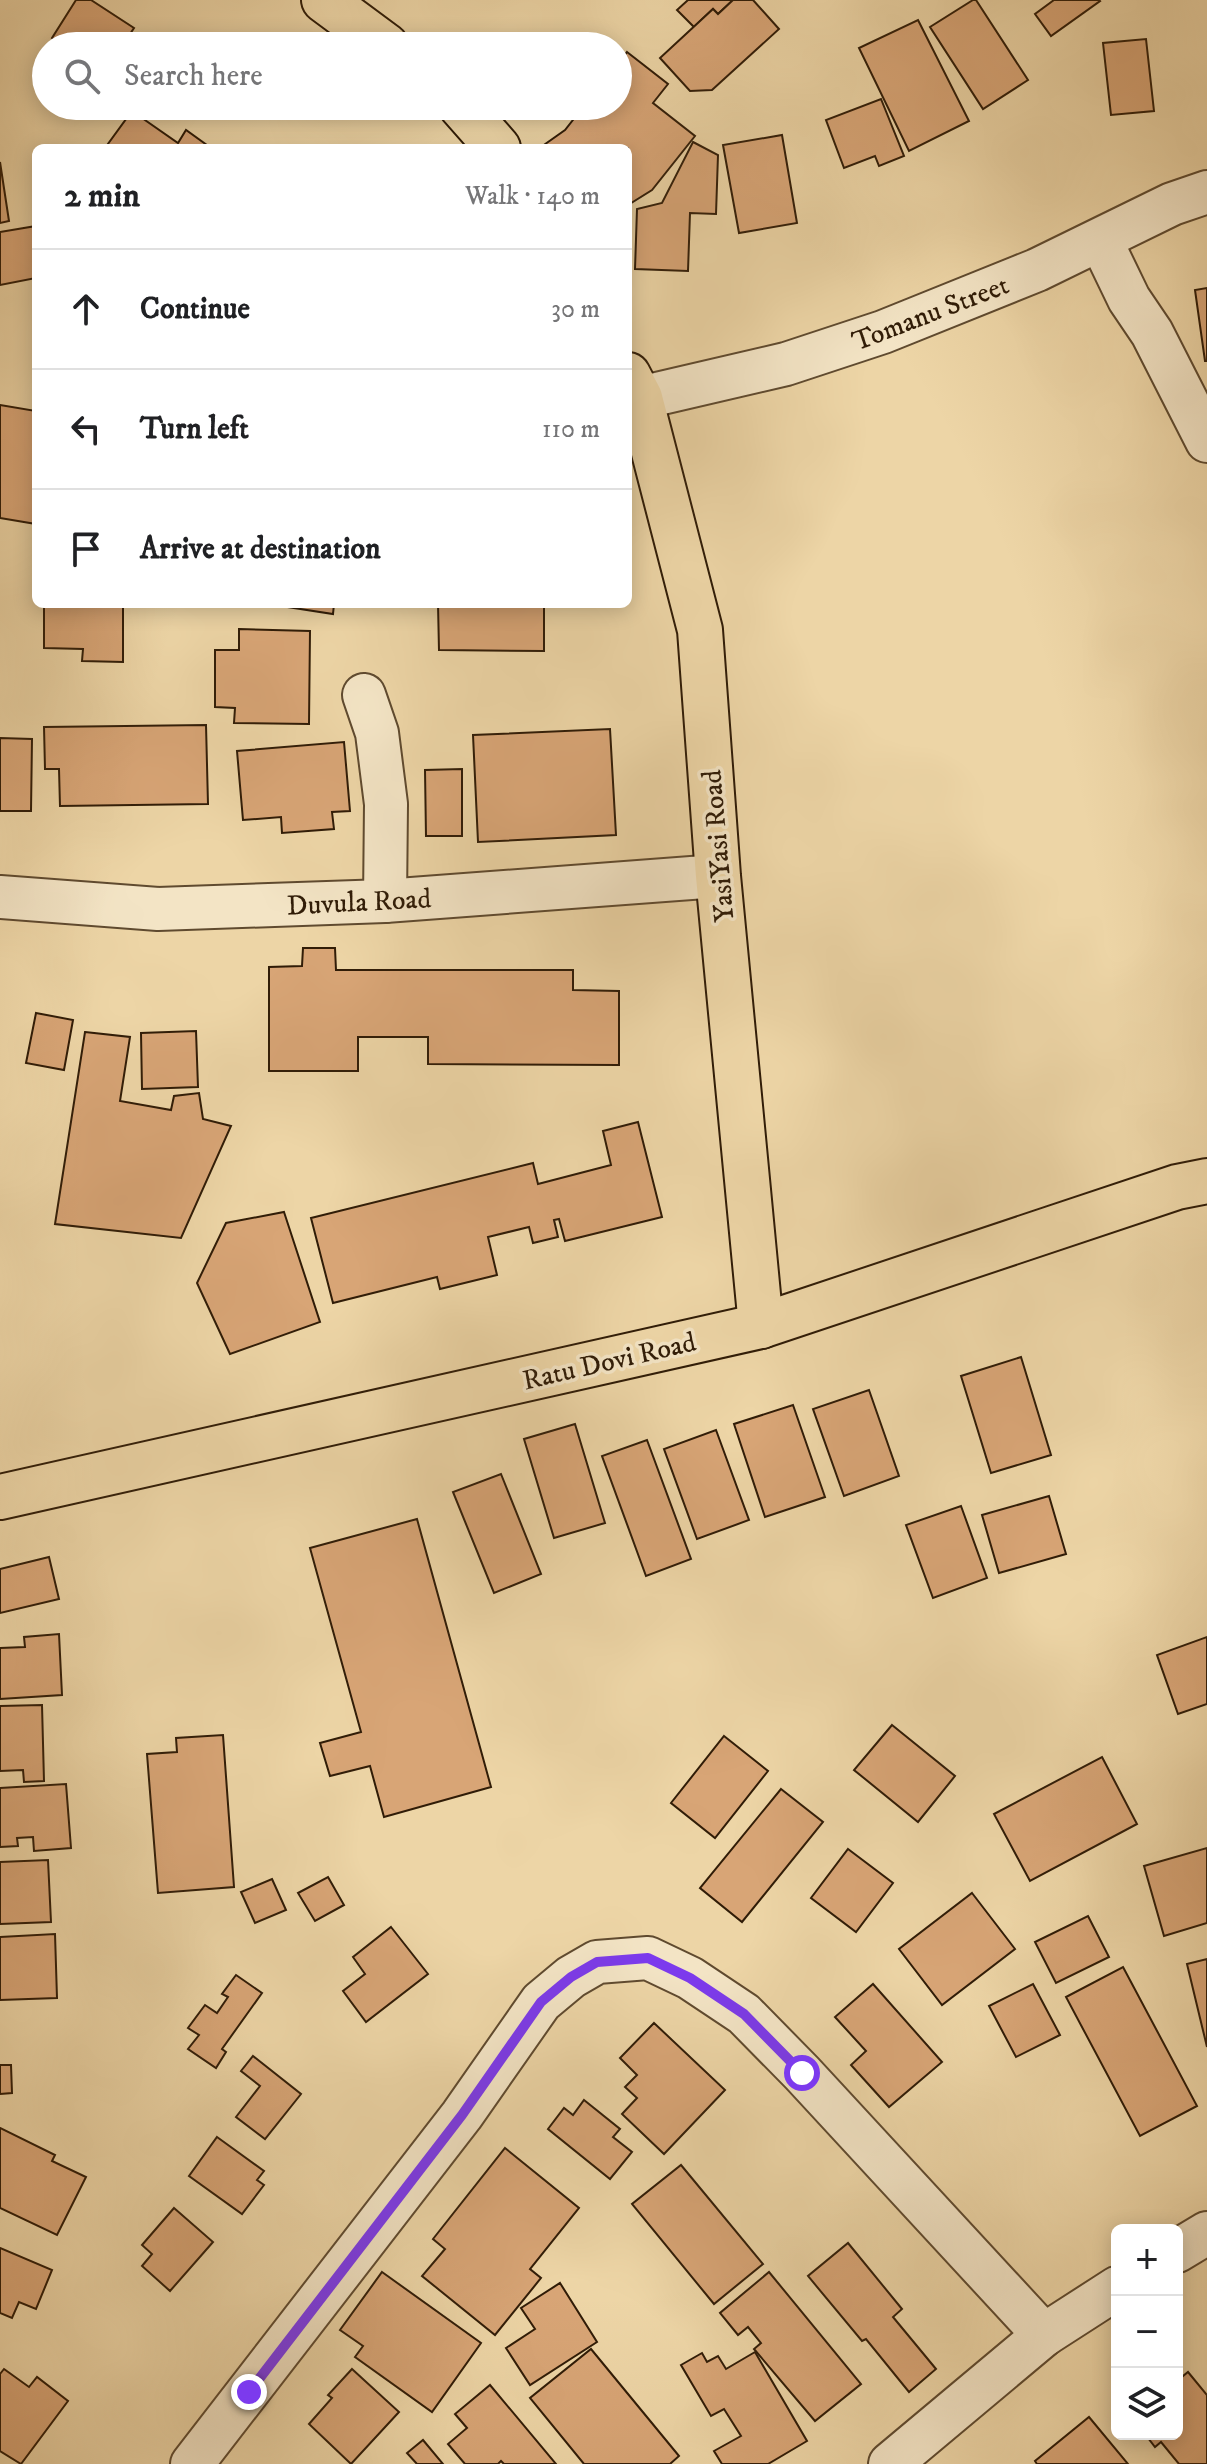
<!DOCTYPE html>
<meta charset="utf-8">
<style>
:root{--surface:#fff;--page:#f2f2f2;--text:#202124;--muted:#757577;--line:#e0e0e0}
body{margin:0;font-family:"IM FELL DW Pica",serif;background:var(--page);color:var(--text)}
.controls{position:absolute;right:24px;bottom:24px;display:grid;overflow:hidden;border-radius:12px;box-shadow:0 4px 20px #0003}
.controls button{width:72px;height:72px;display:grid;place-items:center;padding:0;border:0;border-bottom:2px solid var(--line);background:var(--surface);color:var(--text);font:40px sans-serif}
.stop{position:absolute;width:24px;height:24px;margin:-18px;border:6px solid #7c3aed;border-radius:50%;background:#fff}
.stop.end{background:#7c3aed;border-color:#fff;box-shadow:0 2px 8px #0008}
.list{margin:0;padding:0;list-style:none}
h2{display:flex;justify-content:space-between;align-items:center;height:104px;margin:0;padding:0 32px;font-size:34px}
h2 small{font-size:26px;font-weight:400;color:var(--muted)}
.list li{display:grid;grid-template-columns:52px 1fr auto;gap:24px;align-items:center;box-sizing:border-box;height:120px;padding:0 32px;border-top:2px solid var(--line)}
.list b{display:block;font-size:30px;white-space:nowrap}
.list em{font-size:26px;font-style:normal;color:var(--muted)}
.icon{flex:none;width:44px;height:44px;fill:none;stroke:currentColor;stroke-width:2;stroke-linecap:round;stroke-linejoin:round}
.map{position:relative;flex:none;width:1207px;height:2464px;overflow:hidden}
.search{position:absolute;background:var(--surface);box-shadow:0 4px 20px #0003;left:32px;top:32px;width:600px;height:88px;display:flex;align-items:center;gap:20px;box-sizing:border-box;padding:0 28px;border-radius:44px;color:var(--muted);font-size:30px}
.panel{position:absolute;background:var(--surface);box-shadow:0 4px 20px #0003;left:32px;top:144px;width:600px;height:464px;border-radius:12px}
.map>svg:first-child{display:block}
.building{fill:#d8a576;stroke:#301c07;stroke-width:2}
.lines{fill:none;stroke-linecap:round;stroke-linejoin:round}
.minor-casing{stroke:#5f4a2f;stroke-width:46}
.major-casing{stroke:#301c07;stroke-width:48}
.minor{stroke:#f3e4c5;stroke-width:42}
.major{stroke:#edd5a6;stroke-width:44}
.route{stroke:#7c3aed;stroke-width:10}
.labels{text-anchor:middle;stroke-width:7;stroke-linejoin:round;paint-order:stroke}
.street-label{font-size:28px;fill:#301c07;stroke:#f3e4c5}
</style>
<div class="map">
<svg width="1207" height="2464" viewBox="0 0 1207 2464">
<rect width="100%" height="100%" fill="#edd5a6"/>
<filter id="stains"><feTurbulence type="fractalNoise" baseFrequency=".0025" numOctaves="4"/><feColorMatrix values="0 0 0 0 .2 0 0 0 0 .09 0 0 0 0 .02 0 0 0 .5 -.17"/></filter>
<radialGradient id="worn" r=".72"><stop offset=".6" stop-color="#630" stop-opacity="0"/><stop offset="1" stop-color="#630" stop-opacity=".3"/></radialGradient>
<g class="building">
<path d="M76,0H91L134,28L122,46H64L52,38Z"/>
<path d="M688,0H733L718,14L713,9L694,27L677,10Z"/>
<path d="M733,0H753L779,29L712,90L690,91L660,58L713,9L718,14Z"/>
<path d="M973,0H976L1028,80L983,109L930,27Z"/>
<path d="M1054,0H1099L1100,1L1051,36L1035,14Z"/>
<path d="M918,20L969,121L909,151L859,48Z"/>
<path d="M1146,39L1154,111L1111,115L1103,43Z"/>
<path d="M627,52L668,84L653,103L695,136L652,190L628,205V148L541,147L565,130L584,106H618V63Z"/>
<path d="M881,99L904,156L879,166L875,156L844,168L826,120Z"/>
<path d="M132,111L178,143L186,130L211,148H105Z"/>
<path d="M782,135L797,223L739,233L723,145Z"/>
<path d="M693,142L718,155L716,214L690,213L688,271L635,269L637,209L662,203Z"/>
<path d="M0,162L9,221L0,223Z"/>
<path d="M36,226V278L0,285V232Z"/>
<path d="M1207,288V361H1205L1195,290Z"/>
<path d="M0,405L36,411V524L0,518Z"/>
<path d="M44,604H123V662L82,661L83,649L44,648Z"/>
<path d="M268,604H334L333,614Z"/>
<path d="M438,604H544V651L439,650Z"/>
<path d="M239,629L310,631L309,724L234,723L235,708L215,707V650H239Z"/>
<path d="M206,725L208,804L60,806L59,769H45L44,727Z"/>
<path d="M610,729L616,835L478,842L473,735Z"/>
<path d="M0,738L32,739L31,811H0Z"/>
<path d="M344,742L350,811L332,812L334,829L282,833L281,817L243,820L237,751Z"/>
<path d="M462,769V836H426L425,770Z"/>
<path d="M303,948H335L336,970H573V990L619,991V1065L428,1064V1037H358V1071H269V967L302,966Z"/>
<path d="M36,1013L73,1020L64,1070L26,1063Z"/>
<path d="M196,1031L198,1087L142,1089L141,1033Z"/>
<path d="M85,1032L130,1037L120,1101L171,1110L174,1096L199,1093L203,1119L231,1126L181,1238L55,1224Z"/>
<path d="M638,1122L662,1217L565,1241L559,1219L554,1220L558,1237L533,1243L529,1227L488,1237L497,1275L440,1289L437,1277L333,1303L311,1218L533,1163L538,1184L611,1165L603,1131Z"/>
<path d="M284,1212L320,1322L230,1354L197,1283L226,1223Z"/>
<path d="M1021,1357L1051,1455L991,1473L961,1376Z"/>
<path d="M869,1390L899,1476L844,1496L813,1409Z"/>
<path d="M793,1405L825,1497L765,1517L734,1424Z"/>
<path d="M575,1424L605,1523L554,1538L524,1439Z"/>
<path d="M716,1430L749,1520L697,1539L664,1449Z"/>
<path d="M647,1440L691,1559L646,1576L602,1456Z"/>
<path d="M501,1474L541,1574L494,1593L453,1492Z"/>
<path d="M1049,1496L1066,1554L999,1573L982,1515Z"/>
<path d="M961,1506L987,1578L933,1598L906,1525Z"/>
<path d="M417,1519L491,1787L384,1817L370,1766L330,1776L320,1743L361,1732L310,1548Z"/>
<path d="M49,1557L59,1599L0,1613V1569Z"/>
<path d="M59,1634L62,1695L0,1699V1648L25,1647L24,1637Z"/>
<path d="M1207,1637V1704L1178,1714L1157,1655Z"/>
<path d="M42,1705L44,1781L24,1782L23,1770L0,1771V1706Z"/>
<path d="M892,1725L955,1776L918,1822L854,1770Z"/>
<path d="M223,1735L234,1887L158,1893L147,1754L177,1752L176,1738Z"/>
<path d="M724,1736L768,1771L715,1838L671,1803Z"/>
<path d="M1102,1757L1137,1824L1030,1881L994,1814Z"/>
<path d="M66,1784L71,1848L34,1851L33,1837L17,1838L18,1846L0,1847V1788Z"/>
<path d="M781,1789L823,1822L742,1922L700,1888Z"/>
<path d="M1207,1848V1923L1164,1936L1144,1866Z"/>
<path d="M848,1849L893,1883L856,1932L811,1898Z"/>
<path d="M48,1860L51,1922L0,1924V1862Z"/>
<path d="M328,1877L344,1905L315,1921L298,1893Z"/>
<path d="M272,1879L286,1910L255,1923L241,1892Z"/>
<path d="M972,1893L1015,1949L942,2005L899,1949Z"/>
<path d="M1088,1916L1109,1957L1056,1983L1035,1942Z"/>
<path d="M391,1927L428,1974L366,2022L343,1991L365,1974L353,1957Z"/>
<path d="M55,1934L57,1998L0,2000V1937Z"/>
<path d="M1207,1959V2047L1187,1964Z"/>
<path d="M1123,1967L1197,2106L1140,2136L1066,1997Z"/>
<path d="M236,1975L262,1993L222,2049L226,2052L216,2068L188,2049L199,2035L188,2028L205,2005L217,2013L228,1997L222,1994Z"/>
<path d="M873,1984L942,2062L889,2107L851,2065L866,2051L835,2017Z"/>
<path d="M1033,1984L1060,2035L1016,2057L989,2006Z"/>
<path d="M654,2023L725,2090L664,2154L622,2114L637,2098L625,2087L637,2075L620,2058Z"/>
<path d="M253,2056L301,2094L265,2139L236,2117L260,2086L241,2071Z"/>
<path d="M0,2065H11L12,2093L0,2094Z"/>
<path d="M584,2100L620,2129L613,2137L632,2152L610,2179L548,2129L564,2108L573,2115Z"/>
<path d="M0,2128L55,2155L52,2161L86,2177L57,2235L0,2208Z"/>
<path d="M217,2137L264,2171L257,2180L264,2185L242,2214L189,2176Z"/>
<path d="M505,2148L579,2208L530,2269L541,2278L495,2335L422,2276L445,2249L433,2239Z"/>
<path d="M681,2165L763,2264L714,2304L632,2204Z"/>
<path d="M174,2208L213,2242L170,2291L142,2266L152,2254L142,2245Z"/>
<path d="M848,2243L902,2309L893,2317L936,2369L909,2392L866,2339L862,2341L808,2276Z"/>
<path d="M0,2248L52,2270L36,2309L19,2302L12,2318L0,2313Z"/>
<path d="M382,2272L481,2343L432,2412L355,2357L363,2346L340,2330Z"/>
<path d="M769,2272L861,2384L815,2421L754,2349L761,2343L748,2327L738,2335L720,2313Z"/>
<path d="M560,2283L597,2342L530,2385L506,2348L535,2329L521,2308Z"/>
<path d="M591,2349L679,2456L670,2464H584L530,2398Z"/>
<path d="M755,2352L807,2441L768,2464H722L714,2451L741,2436L724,2409L711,2416L681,2365L702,2353L707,2362L718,2356L726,2369Z"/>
<path d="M4,2369L29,2387L37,2377L68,2401L21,2464L0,2451V2374Z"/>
<path d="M352,2369L399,2412L351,2464L309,2424L332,2398L328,2395Z"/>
<path d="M1188,2372L1207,2395V2464H1179L1161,2442L1155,2447L1145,2434H1177V2381Z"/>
<path d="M490,2385L556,2464H504L501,2461L498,2464H465L448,2444L467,2428L455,2414Z"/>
<path d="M1089,2417L1128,2464H1037L1035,2461Z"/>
<path d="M423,2440L443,2464H417L407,2453Z"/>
</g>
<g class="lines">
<defs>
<g id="minor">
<path d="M1101,241L1129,299L1152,333L1207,441"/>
<path d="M640,398L786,364L883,332L1037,270L1172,204L1207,192"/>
<path d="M364,695L377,733L386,804L385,901"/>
<path d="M0,897L158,909L385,901L718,876"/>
<path d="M1177,2251L1207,2233"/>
<path d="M192,2464L462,2115L541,2002L571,1977L597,1962L648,1958L690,1978L744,2014L802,2073L1044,2335"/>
<path d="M890,2464L1044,2335L1117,2288"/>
</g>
<g id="major">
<path d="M324,0L386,46"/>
<path d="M461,106L498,148"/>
<path d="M628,375L640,398L700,630L718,876L761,1326"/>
<path d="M0,1497L761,1326L1177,1187L1207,1181"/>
</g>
</defs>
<use href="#minor" class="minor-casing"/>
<use href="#major" class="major-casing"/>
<use href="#minor" class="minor"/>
<use href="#major" class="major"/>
</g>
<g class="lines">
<path class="route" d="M249,2392L462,2115L541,2002L571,1977L597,1962L648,1958L690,1978L744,2014L802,2073"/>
</g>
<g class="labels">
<g class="street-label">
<text transform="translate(930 312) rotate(-21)" y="10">Tomanu Street</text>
<text transform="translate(717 846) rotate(-95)" y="10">YasiYasi Road</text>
<text transform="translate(359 901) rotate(-3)" y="10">Duvula Road</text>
<text transform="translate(609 1360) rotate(-13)" y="10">Ratu Dovi Road</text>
</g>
</g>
<rect width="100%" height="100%" filter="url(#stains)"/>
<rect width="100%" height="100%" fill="url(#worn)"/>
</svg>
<div class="controls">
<button>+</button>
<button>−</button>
<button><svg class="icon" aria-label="layers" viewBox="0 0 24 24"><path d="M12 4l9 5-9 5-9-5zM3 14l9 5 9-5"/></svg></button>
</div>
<div class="stop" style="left:802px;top:2073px"></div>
<div class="stop end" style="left:249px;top:2392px"></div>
<div class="search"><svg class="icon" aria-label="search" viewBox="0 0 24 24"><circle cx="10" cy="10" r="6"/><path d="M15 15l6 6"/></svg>Search here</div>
<section class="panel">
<h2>2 min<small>Walk · 140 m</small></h2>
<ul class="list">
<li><svg class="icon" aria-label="ahead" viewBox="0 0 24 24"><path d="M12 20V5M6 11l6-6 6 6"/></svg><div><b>Continue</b></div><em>30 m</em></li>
<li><svg class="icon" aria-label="left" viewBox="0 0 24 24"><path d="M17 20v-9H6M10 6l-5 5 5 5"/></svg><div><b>Turn left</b></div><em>110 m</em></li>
<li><svg class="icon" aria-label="arrive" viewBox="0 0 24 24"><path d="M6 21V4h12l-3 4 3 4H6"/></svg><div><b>Arrive at destination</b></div></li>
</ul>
</section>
</div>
